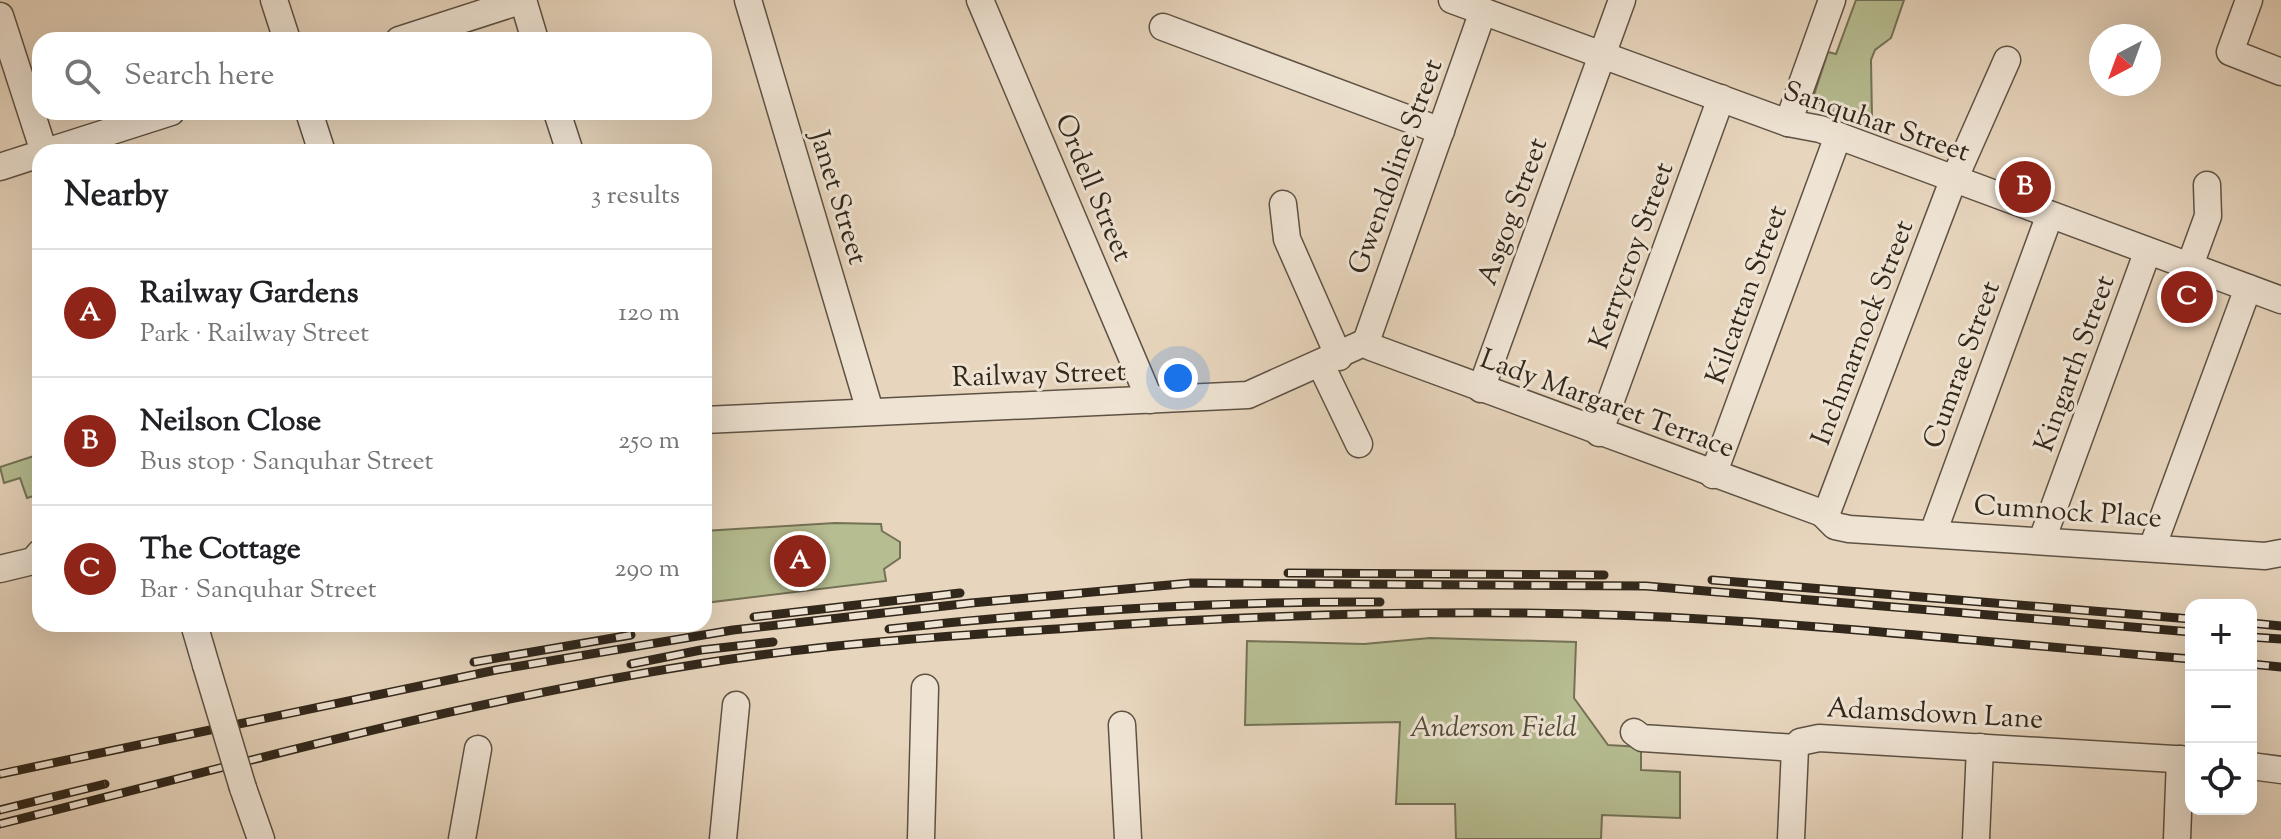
<!DOCTYPE html>
<meta charset="utf-8">
<style>
:root{--surface:#fff;--page:#f2f2f2;--text:#202124;--muted:#757577;--line:#e0e0e0;--accent:#8f2418}
body{margin:0;font-family:"Sorts Mill Goudy",serif;background:var(--page);color:var(--text)}
.controls{position:absolute;right:24px;bottom:24px;display:grid;overflow:hidden;border-radius:16px;box-shadow:0 8px 32px #0002}
.controls button{width:72px;height:72px;display:grid;place-items:center;padding:0;border:0;border-bottom:2px solid var(--line);background:var(--surface);color:var(--text);font:40px sans-serif}
.compass{position:absolute;left:2089px;top:24px;width:72px;height:72px;border-radius:50%;background:var(--surface);box-shadow:0 8px 32px #0002;rotate:221deg}
.you{position:absolute;left:1178px;top:378px;width:28px;height:28px;margin:-20px;border:6px solid #fff;border-radius:50%;background:#1a73e8;box-shadow:0 0 0 12px #1a73e833}
.badge{display:grid;place-items:center;width:52px;height:52px;border-radius:50%;background:var(--accent);color:#fff;font-size:26px;font-weight:700}
.pin{position:absolute;translate:-50% -50%;border:4px solid #fff;box-shadow:0 2px 8px #0006}
.list{margin:0;padding:0;list-style:none}
h2{display:flex;justify-content:space-between;align-items:center;height:104px;margin:0;padding:0 32px;font-size:34px}
h2 small{font-size:26px;font-weight:400;color:var(--muted)}
.list li{display:grid;grid-template-columns:52px 1fr auto;gap:24px;align-items:center;box-sizing:border-box;height:128px;padding:0 32px;border-top:2px solid var(--line)}
.list b{display:block;font-size:30px;white-space:nowrap}
.list p{margin:0;font-size:26px;white-space:nowrap;color:var(--muted)}
.list em{font-size:26px;font-style:normal;color:var(--muted)}
.icon{flex:none;width:44px;height:44px;fill:none;stroke:currentColor;stroke-width:2;stroke-linecap:round;stroke-linejoin:round}
.map{position:relative;flex:none;width:2281px;height:839px;overflow:hidden}
.search{position:absolute;background:var(--surface);box-shadow:0 8px 32px #0002;left:32px;top:32px;width:680px;height:88px;display:flex;align-items:center;gap:20px;box-sizing:border-box;padding:0 28px;border-radius:24px;color:var(--muted);font-size:30px}
.panel{position:absolute;background:var(--surface);box-shadow:0 8px 32px #0002;left:32px;top:144px;width:680px;height:488px;border-radius:24px}
.map>svg:first-child{display:block}
.green{fill:#b6bd91;stroke:#747256;stroke-width:2}
.lines{fill:none;stroke-linecap:round;stroke-linejoin:round}
.minor-casing{stroke:#5e5244;stroke-width:29}
.minor{stroke:#efe4d4;stroke-width:26}
.rail-casing{stroke:#31271b;stroke-width:9}
.rail{stroke:#efe4d4;stroke-width:6;stroke-dasharray:18;stroke-linecap:butt}
.minor-bridge-casing{stroke:#5e5244;stroke-width:29;stroke-linecap:butt}
.minor-bridge{stroke:#efe4d4;stroke-width:26}
.labels{text-anchor:middle;stroke-width:6;stroke-linejoin:round;paint-order:stroke}
.street-label{font-size:28px;fill:#31271b;stroke:#efe4d4}
.park-label{font-size:28px;font-style:italic;fill:#524c38;stroke:#efe4d4}
</style>
<div class="map">
<svg width="2281" height="839" viewBox="0 0 2281 839">
<rect width="100%" height="100%" fill="#e7d5bd"/>
<filter id="stains"><feTurbulence type="fractalNoise" baseFrequency=".0025" numOctaves="4"/><feColorMatrix values="0 0 0 0 .2 0 0 0 0 .09 0 0 0 0 .02 0 0 0 .5 -.17"/></filter>
<radialGradient id="worn" r=".72"><stop offset=".6" stop-color="#630" stop-opacity="0"/><stop offset="1" stop-color="#630" stop-opacity=".3"/></radialGradient>
<g class="green">
<path d="M1856,0H1904L1891,38L1875,50L1871,60L1872,118L1868,128L1822,106L1814,95L1828,52L1836,54Z"/>
<path d="M40,454L34,459L40,474V494L27,498L20,478L4,483L0,467Z"/>
<path d="M835,523L881,524L882,531L900,542V558L884,569L886,581L704,603V531Z"/>
<path d="M1430,638L1576,642L1574,698L1608,745L1641,747V770L1680,772V818L1602,815L1601,839H1456L1455,804H1396L1400,722L1245,725L1247,641L1364,644Z"/>
</g>
<g class="lines">
<defs>
<g id="minor">
<path d="M274,0L287,40"/>
<path d="M523,0L535,40"/>
<path d="M748,0L870,411"/>
<path d="M980,0L1150,400"/>
<path d="M1452,0L1788,123L1820,129L2281,300"/>
<path d="M2249,0L2230,52L2281,72"/>
<path d="M0,16L44,152"/>
<path d="M1163,27L1441,131"/>
<path d="M399,40L523,0"/>
<path d="M309,112L322,152"/>
<path d="M557,112L570,152"/>
<path d="M1788,123L1832,0"/>
<path d="M46,152L171,112"/>
<path d="M0,167L40,154"/>
<path d="M1283,204L1287,239L1339,357"/>
<path d="M2189,268L2208,216L2207,185"/>
<path d="M1366,342L1371,347L1822,513L1829,507L1949,191L2007,60"/>
<path d="M1366,342L1483,11"/>
<path d="M1321,365L1359,444"/>
<path d="M1481,389L1622,0"/>
<path d="M704,420L1248,395L1366,342"/>
<path d="M1599,433L1721,98"/>
<path d="M1713,475L1838,136"/>
<path d="M1822,513L1835,526L1849,529L2265,556L2281,553"/>
<path d="M1933,533L2049,217"/>
<path d="M2042,540L2147,253"/>
<path d="M2152,548L2248,288"/>
<path d="M0,569L33,561L40,553"/>
<path d="M194,624L206,665"/>
<path d="M1122,725L1128,839"/>
<path d="M1634,732L1642,738L1795,748L1800,742L1819,738L2191,760"/>
<path d="M2251,766L2281,770"/>
<path d="M243,788L261,839"/>
<path d="M462,839L478,749"/>
<path d="M723,839L736,705"/>
<path d="M921,839L925,688"/>
<path d="M1791,839L1795,748"/>
<path d="M1976,839L1980,747"/>
<path d="M2177,839L2180,759"/>
</g>
</defs>
<use href="#minor" class="minor-casing"/>
<use href="#minor" class="minor"/>
<defs>
<g id="rail">
<path d="M1288,573L1604,575"/>
<path d="M1712,580L2191,619"/>
<path d="M754,617L960,593"/>
<path d="M2251,623L2281,626"/>
<path d="M889,629C1051,611 1217,601 1380,602"/>
<path d="M2251,637L2281,639"/>
<path d="M474,662L631,635"/>
<path d="M631,664L701,650L773,642"/>
<path d="M2251,664L2281,667"/>
<path d="M0,774L496,670L733,630L971,603L1191,583L1646,586L2191,632"/>
<path d="M0,810L105,784"/>
<path d="M0,824C252,761 501,690 760,655C863,641 966,635 1070,628C1240,616 1410,610 1581,614C1785,619 1988,643 2191,659"/>
</g>
</defs>
<use href="#rail" class="rail-casing"/>
<use href="#rail" class="rail"/>
<defs>
<path id="minor-bridge" d="M206,665L243,788"/>
</defs>
<use href="#minor-bridge" class="minor-bridge-casing"/>
<use href="#minor-bridge" class="minor-bridge"/>
</g>
<g class="labels">
<g class="street-label">
<text transform="translate(1877 120) rotate(19)" y="10">Sanquhar Street</text>
<text transform="translate(1394 166) rotate(-70)" y="10">Gwendoline Street</text>
<text transform="translate(1095 187) rotate(67)" y="10">Ordell Street</text>
<text transform="translate(840 197) rotate(73)" y="10">Janet Street</text>
<text transform="translate(1511 211) rotate(-70)" y="10">Asgog Street</text>
<text transform="translate(1630 255) rotate(-70)" y="10">Kerrycroy Street</text>
<text transform="translate(1745 294) rotate(-70)" y="10">Kilcattan Street</text>
<text transform="translate(1861 332) rotate(-69)" y="10">Inchmarnock Street</text>
<text transform="translate(2073 363) rotate(-70)" y="10">Kingarth Street</text>
<text transform="translate(1960 364) rotate(-70)" y="10">Cumrae Street</text>
<text transform="translate(1039 373) rotate(-2)" y="10">Railway Street</text>
<text transform="translate(1608 402) rotate(20)" y="10">Lady Margaret Terrace</text>
<text transform="translate(2068 510) rotate(4)" y="10">Cumnock Place</text>
<text transform="translate(1935 712) rotate(3)" y="10">Adamsdown Lane</text>
</g>
<g class="park-label">
<text x="1493" y="736">Anderson Field</text>
</g>
</g>
<rect width="100%" height="100%" filter="url(#stains)"/>
<rect width="100%" height="100%" fill="url(#worn)"/>
</svg>
<div class="controls">
<button>+</button>
<button>−</button>
<button><svg class="icon" aria-label="locate" viewBox="0 0 24 24"><circle cx="12" cy="12" r="6"/><path d="M12 2v4M12 18v4M2 12h4M18 12h4"/></svg></button>
</div>
<svg class="compass" viewBox="-18 -18 36 36"><path d="M0-13l5 13h-10z" fill="#e53935"/><path d="M0 13l5-13h-10z" fill="#757577"/></svg>
<div class="you"></div>
<div class="pin badge" style="left:800px;top:561px">A</div>
<div class="pin badge" style="left:2025px;top:187px">B</div>
<div class="pin badge" style="left:2187px;top:297px">C</div>
<div class="search"><svg class="icon" aria-label="search" viewBox="0 0 24 24"><circle cx="10" cy="10" r="6"/><path d="M15 15l6 6"/></svg>Search here</div>
<section class="panel">
<h2>Nearby<small>3 results</small></h2>
<ul class="list">
<li><span class="badge">A</span><div><b>Railway Gardens</b><p>Park · Railway Street</p></div><em>120 m</em></li>
<li><span class="badge">B</span><div><b>Neilson Close</b><p>Bus stop · Sanquhar Street</p></div><em>250 m</em></li>
<li><span class="badge">C</span><div><b>The Cottage</b><p>Bar · Sanquhar Street</p></div><em>290 m</em></li>
</ul>
</section>
</div>
